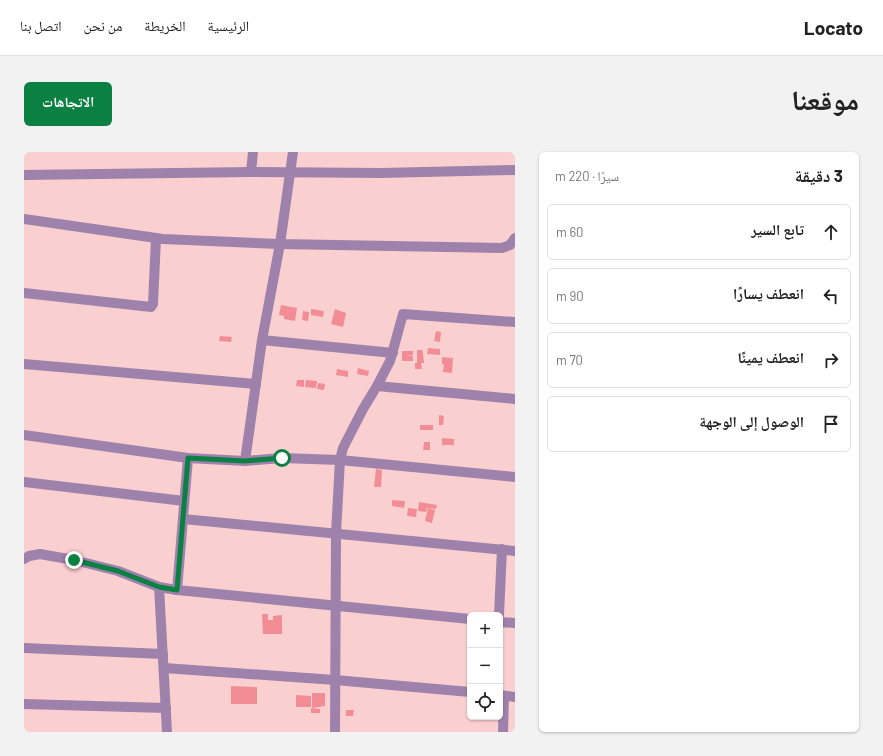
<!DOCTYPE html>
<html lang="ar">
<meta charset="utf-8">
<style>
:root{--surface:#fff;--page:#f2f2f2;--text:#222;--muted:#767676;--line:#e0e0e0;--accent:#0b8043}
body{margin:0;font-family:Barlow,"Noto Naskh Arabic",sans-serif;background:var(--page);color:var(--text);direction:rtl}
.controls{position:absolute;right:12px;bottom:12px;display:grid;overflow:hidden;border-radius:6px;box-shadow:0 1px 3px #0004}
.controls button{width:36px;height:36px;display:grid;place-items:center;padding:0;border:0;border-bottom:1px solid var(--line);background:var(--surface);color:var(--text);font:20px sans-serif}
.stop{position:absolute;width:12px;height:12px;margin:-9px;border:3px solid #0b8043;border-radius:50%;background:#fff}
.stop.end{background:#0b8043;border-color:#fff;box-shadow:0 1px 4px #0008}
.list{margin:0;padding:0;list-style:none}
h2{display:flex;justify-content:space-between;align-items:center;height:52px;margin:0;padding:0 16px;font-size:17px}
h2 small{font-size:13px;font-weight:400;color:var(--muted)}
.list li{display:grid;grid-template-columns:26px 1fr auto;gap:12px;align-items:center;box-sizing:border-box;height:56px;margin:0 8px 8px;padding:0 8px;border:1px solid var(--line);border-radius:6px}
.list b{display:block;font-size:15px;white-space:nowrap}
.list em{font-size:13px;font-style:normal;color:var(--muted)}
.icon{flex:none;width:22px;height:22px;fill:none;stroke:currentColor;stroke-width:2;stroke-linecap:round;stroke-linejoin:round}
.map{position:relative;flex:none;width:491px;height:580px;overflow:hidden;direction:ltr;border-radius:6px}
header{display:flex;align-items:center;gap:24px;box-sizing:border-box;height:56px;padding:0 20px;background:var(--surface);border-bottom:1px solid var(--line)}
header strong{font-size:19px}
nav{display:flex;gap:22px;margin-inline-start:auto;font-size:14px}
.intro{display:flex;align-items:center;justify-content:space-between;box-sizing:border-box;height:96px;padding:0 24px}
h1{margin:0;font-size:28px}
.button{padding:10px 18px;border-radius:6px;background:var(--accent);color:#fff;font-size:14px;font-weight:700}
main{display:flex;gap:24px;padding:0 24px}
aside{flex:1;background:var(--surface);border-radius:6px;box-shadow:0 1px 3px #0004}
.map>svg:first-child{display:block}
.building{fill:#f38d95}
.lines{fill:none;stroke-linecap:round;stroke-linejoin:round}
.street{stroke:#9f82ac;stroke-width:10}
.route{stroke:#0b8043;stroke-width:5}
</style>
<header>
<strong>Locato</strong>
<nav><a>الرئيسية</a><a>الخريطة</a><a>من نحن</a><a>اتصل بنا</a></nav>
</header>
<div class="intro"><h1>موقعنا</h1><a class="button">الاتجاهات</a></div>
<main>
<aside>
<h2>3 دقيقة<small>سيرًا · 220 m</small></h2>
<ul class="list">
<li><svg class="icon" aria-label="ahead" viewBox="0 0 24 24"><path d="M12 20V5M6 11l6-6 6 6"/></svg><div><b>تابع السير</b></div><em>60 m</em></li>
<li><svg class="icon" aria-label="left" viewBox="0 0 24 24"><path d="M17 20v-9H6M10 6l-5 5 5 5"/></svg><div><b>انعطف يسارًا</b></div><em>90 m</em></li>
<li><svg class="icon" aria-label="right" viewBox="0 0 24 24"><path d="M7 20v-9h11M14 6l5 5-5 5"/></svg><div><b>انعطف يمينًا</b></div><em>70 m</em></li>
<li><svg class="icon" aria-label="arrive" viewBox="0 0 24 24"><path d="M6 21V4h12l-3 4 3 4H6"/></svg><div><b>الوصول إلى الوجهة</b></div></li>
</ul>
</aside>
<div class="map">
<svg width="491" height="580" viewBox="0 0 491 580">
<rect width="100%" height="100%" fill="#facfd0"/>
<g class="building">
<path d="M257,153L273,156L271,169L260,167V164L255,163Z"/>
<path d="M287,157L300,159L299,165L287,163Z"/>
<path d="M311,157L322,161L319,175L307,172Z"/>
<path d="M279,159L285,160L284,169L278,168Z"/>
<path d="M412,179L417,180L416,190L410,189Z"/>
<path d="M196,184L208,185L207,190L195,189Z"/>
<path d="M404,196L416,197V203L403,202Z"/>
<path d="M393,198H398L399,201L400,211H397L398,217H391V211H393Z"/>
<path d="M378,199H389V203L381,204H389V209H378Z"/>
<path d="M418,205L429,206L428,221L419,220L420,213L418,212Z"/>
<path d="M334,216L345,219L344,224L333,222Z"/>
<path d="M313,217L324,219V225L312,223Z"/>
<path d="M273,228H280V235L272,234Z"/>
<path d="M282,228L293,229L292,236L281,235Z"/>
<path d="M294,231L301,232L300,238L293,237Z"/>
<path d="M415,263L420,264L419,273H415Z"/>
<rect x="396" y="273" width="13" height="5"/>
<path d="M418,286L430,287V293H418Z"/>
<path d="M400,290H406V298H399Z"/>
<path d="M352,317L358,318L357,335H350Z"/>
<path d="M368,348L381,349L380,356L368,354Z"/>
<path d="M395,350L413,353L412,357L403,356L402,360L394,359Z"/>
<path d="M384,356L393,357L392,365L383,364Z"/>
<path d="M404,356L411,358L408,371L401,369Z"/>
<path d="M238,462H244V468H249V464L258,463V482H239Z"/>
<path d="M207,534L233,535V552H207Z"/>
<path d="M288,541H301V554L288,556Z"/>
<path d="M272,543L287,544V555H272Z"/>
<path d="M287,556L296,557V561H287Z"/>
<path d="M322,558H330L329,564H322Z"/>
</g>
<g class="lines">
<g class="street">
<path d="M227,20L229,0"/>
<path d="M0,23L227,20L357,21L491,18"/>
<path d="M0,67L139,87L256,92L478,96L486,93L491,86"/>
<path d="M0,141L127,155L129,152L132,86"/>
<path d="M238,188L369,201"/>
<path d="M0,212L232,232"/>
<path d="M353,234L491,247"/>
<path d="M0,283L164,306L221,309L258,306L316,308L491,325"/>
<path d="M221,309L238,188L256,92L269,0"/>
<path d="M0,330L160,349"/>
<path d="M159,367L491,399"/>
<path d="M0,407L5,404L16,402L50,408L94,419L135,435L153,438L446,467"/>
<path d="M135,435L143,580"/>
<path d="M153,438L164,306"/>
<path d="M475,463L478,397"/>
<path d="M476,470L491,471"/>
<path d="M0,496L139,502"/>
<path d="M140,516L311,528L446,540"/>
<path d="M476,543L491,545"/>
<path d="M0,552L142,556"/>
<path d="M311,580L312,381L316,308L319,296L339,257L353,234L366,209L379,162L491,170"/>
<path d="M479,580L480,544"/>
</g>
</g>
<g class="lines">
<path class="route" d="M50,408L94,419L135,435L153,438L164,306L221,309L258,306"/>
</g>
</svg>
<div class="controls">
<button>+</button>
<button>−</button>
<button><svg class="icon" aria-label="locate" viewBox="0 0 24 24"><circle cx="12" cy="12" r="6"/><path d="M12 2v4M12 18v4M2 12h4M18 12h4"/></svg></button>
</div>
<div class="stop" style="left:258px;top:306px"></div>
<div class="stop end" style="left:50px;top:408px"></div>
</div>
</main>
